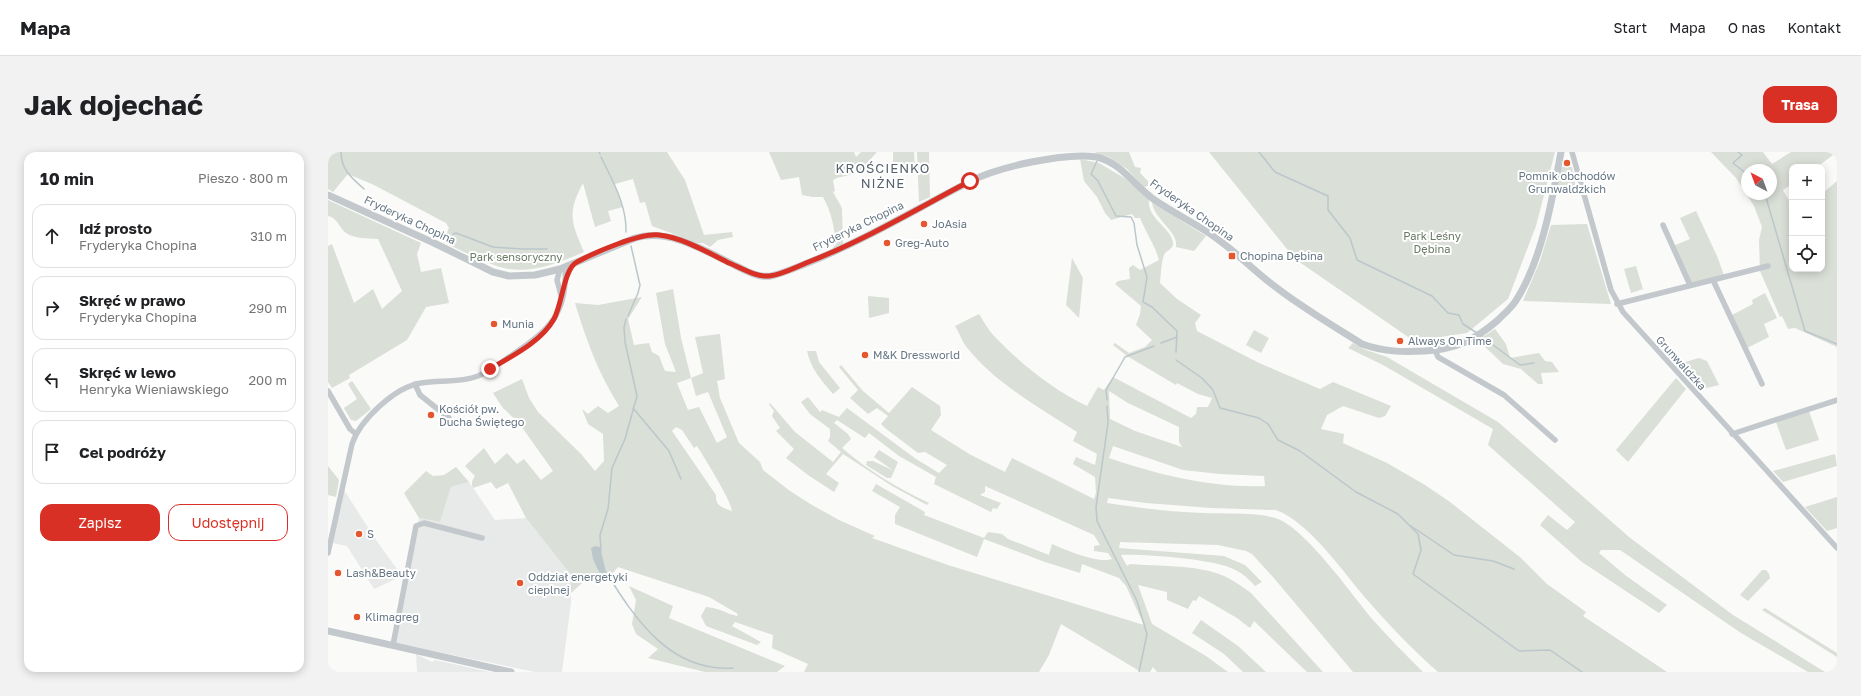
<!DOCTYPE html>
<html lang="pl">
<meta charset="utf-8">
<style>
:root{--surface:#fff;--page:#f2f2f2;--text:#202124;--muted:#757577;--line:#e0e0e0;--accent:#d93025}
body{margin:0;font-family:"Golos Text",sans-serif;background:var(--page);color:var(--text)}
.controls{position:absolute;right:12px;top:12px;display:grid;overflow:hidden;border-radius:8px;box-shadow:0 2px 10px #0003}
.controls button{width:36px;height:36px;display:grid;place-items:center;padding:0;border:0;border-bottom:1px solid var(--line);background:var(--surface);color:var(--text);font:20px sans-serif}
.compass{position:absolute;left:1413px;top:12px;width:36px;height:36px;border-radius:50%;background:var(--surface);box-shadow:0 2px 10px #0003;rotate:319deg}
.stop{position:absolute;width:12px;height:12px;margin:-9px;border:3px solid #d93025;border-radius:50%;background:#fff}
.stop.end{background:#d93025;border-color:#fff;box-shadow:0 1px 4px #0008}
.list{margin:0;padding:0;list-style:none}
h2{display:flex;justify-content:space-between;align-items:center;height:52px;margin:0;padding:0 16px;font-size:17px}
h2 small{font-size:13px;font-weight:400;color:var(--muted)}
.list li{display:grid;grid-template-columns:26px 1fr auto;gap:12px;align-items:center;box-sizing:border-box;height:64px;margin:0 8px 8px;padding:0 8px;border:1px solid var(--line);border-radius:12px}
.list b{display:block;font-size:15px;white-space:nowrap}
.list p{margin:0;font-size:13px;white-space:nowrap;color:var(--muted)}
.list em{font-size:13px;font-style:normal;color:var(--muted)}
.actions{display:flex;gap:8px;padding:12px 16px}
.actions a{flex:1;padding:9px 0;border:1px solid var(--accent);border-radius:12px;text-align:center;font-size:14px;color:var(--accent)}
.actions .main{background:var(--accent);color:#fff}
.icon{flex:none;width:22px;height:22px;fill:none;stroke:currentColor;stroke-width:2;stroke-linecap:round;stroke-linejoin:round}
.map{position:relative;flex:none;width:1509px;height:520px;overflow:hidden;border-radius:12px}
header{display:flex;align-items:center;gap:24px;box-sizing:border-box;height:56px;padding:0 20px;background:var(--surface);border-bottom:1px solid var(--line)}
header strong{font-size:19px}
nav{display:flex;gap:22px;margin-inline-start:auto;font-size:14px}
.intro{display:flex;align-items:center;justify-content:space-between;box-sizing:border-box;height:96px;padding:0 24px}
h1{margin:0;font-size:28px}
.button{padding:10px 18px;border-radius:12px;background:var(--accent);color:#fff;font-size:14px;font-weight:700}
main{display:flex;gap:24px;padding:0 24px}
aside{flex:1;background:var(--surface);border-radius:12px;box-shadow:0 2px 10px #0003}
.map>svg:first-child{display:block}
.built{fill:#e8e9e9}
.green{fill:#dadfd7;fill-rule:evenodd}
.water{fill:#bbc7cb}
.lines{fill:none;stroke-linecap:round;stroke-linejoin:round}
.stream{stroke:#bbc7cb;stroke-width:1.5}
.minor{stroke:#c3c8cc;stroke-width:5.5}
.tertiary{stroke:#c3c8cc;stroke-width:7}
.route{stroke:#d93025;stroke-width:5}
.poi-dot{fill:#e4572e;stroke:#fff;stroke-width:1.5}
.labels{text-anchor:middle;stroke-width:4;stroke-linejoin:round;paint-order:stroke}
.poi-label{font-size:11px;fill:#657683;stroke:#fff;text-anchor:start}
.street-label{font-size:11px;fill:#657683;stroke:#fff}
.park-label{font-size:11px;fill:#687a64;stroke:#fff}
.quarter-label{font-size:13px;letter-spacing:1px;fill:#57646e;stroke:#fff}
</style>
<header>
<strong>Mapa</strong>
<nav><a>Start</a><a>Mapa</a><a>O nas</a><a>Kontakt</a></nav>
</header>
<div class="intro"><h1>Jak dojechać</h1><a class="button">Trasa</a></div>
<main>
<aside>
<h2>10 min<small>Pieszo · 800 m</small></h2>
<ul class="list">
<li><svg class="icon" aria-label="ahead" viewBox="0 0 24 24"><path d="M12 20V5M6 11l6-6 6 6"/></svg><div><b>Idź prosto</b><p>Fryderyka Chopina</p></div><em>310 m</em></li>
<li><svg class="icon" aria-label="right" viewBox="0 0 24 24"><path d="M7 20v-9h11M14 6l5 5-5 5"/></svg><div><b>Skręć w prawo</b><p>Fryderyka Chopina</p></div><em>290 m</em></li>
<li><svg class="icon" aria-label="left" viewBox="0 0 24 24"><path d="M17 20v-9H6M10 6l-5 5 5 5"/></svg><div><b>Skręć w lewo</b><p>Henryka Wieniawskiego</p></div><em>200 m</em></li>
<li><svg class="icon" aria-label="arrive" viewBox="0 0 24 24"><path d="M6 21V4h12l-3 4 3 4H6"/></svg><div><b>Cel podróży</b></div></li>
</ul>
<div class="actions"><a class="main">Zapisz</a><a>Udostępnij</a></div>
</aside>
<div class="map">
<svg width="1509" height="520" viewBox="0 0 1509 520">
<rect width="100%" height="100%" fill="#fafaf8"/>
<g class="built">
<path d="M141,330L167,368L198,366L243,423V451L234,520H207L67,491L91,366L112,370L123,335Z"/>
<path d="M16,338L48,388L74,424L46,437L19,394L4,391Z"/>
<path d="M88,502L104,510L107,508L162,520H89Z"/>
</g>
<g class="green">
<path d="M0,0H339L357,28L376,83L404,80L405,85L390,88L382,95L375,91H370L324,74L317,50L312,51L305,27L287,32L295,55L280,59L283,69L267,75L255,31C239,61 243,70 256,100C228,112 196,125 166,113C149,107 132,98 115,90L121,76L118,71L46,33L20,22L5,40L0,37Z"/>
<path d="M441,0H526L528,5L533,0H549L530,21L509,26L505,28L507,39L505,40L514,56L515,92L506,96L505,95L508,93C506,75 504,61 495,45H484L474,43L471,25L453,28Z"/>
<path d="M565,0H586L587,16L565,19Z"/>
<path d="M589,0H601L602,45L591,50Z"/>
<path d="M766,0H801L807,15L813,16L812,21L820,29V34L816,35L799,17L781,5Z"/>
<path d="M881,0H1227L1208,74L1180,147L1139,181L1086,189L967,107Z"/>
<path d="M1383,0H1435L1444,12L1463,0H1509L1489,15H1464V32L1455,38L1464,54V117H1494V42L1509,29V195L1467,176L1460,177L1454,164L1452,165L1432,119L1431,88L1434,75L1426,54L1408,26ZM1419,18H1443V42H1419Z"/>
<path d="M752,7L771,11L798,27L821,48C819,67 844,76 845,91C846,97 838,98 836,103C833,111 833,122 832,131L849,147L873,163L867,171L869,179L931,211L992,237L1005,230L1063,254L1057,264L1051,266L1015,254L999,263L993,277L1016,282L1015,291L1059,311L1097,333L1122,350L1193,406L1219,432L1258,460L1255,464L1339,520H1110C1085,498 1063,475 1041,450C1016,422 983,371 948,358L883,356L818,351L780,346L779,351C811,356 843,360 875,361C897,362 927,360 947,366C976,374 1024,443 1045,468C1061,486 1078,503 1095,520H1025L945,425L924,402L918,399L890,393L792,390L791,396L896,404L917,413L934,430L927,434C920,426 913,420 903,416C880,407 818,402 793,403L799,414L802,412C828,414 867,413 891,422C903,426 913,434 923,441L995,520H979L926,469L922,476L909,466L871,444L868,449L865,448L860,457L839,448V440L810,433L824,472L878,504L900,520H829L825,515L822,520H813L733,472L721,503L711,520H476L480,512L444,496L445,483L407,470L404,474L433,490L429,493L378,474L373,464L378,455C392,456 396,461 409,464L410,462L381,445L290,415C280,427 277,426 262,424L243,441V423L198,366L180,331L168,337L163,330L145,336C143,332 144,328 147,324L137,314L156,296L167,312L179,301L189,312L196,307L213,328L225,319L191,271L175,256L165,241L194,227L201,246L210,260L253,302L267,319L276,309L275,282L260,272L254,257L260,262L270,254L280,261L291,254C270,221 258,187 247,151L270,153L314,145L300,167L306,193L321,191L324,200L331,204L337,219L348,220L337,192L328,141L345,137L353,186L363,226L375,221L367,185L392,182L397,227L389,229L392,246L411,291L432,310L435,318L462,339L484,353L511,368L547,384L544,386L620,413L816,473L798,434L791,426L754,412L752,421L717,410L656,387L649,405L567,372V363L572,355L544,339L548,332L597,360L596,363L656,386L660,380L674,382L680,387L721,403L724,392C738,398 770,412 784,407L780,401L766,399V394L772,393L766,383L657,334V340L652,343L673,351L669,357L665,356L663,360L606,332L608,325L571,304L541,281L537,286L509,268L506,271L520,282L523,287L514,296C541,319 569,336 601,351L599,353L564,334L515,302L498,322L511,331L506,340L480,323L458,306L466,297L448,279L452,276L444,264L446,259L441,252L442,251L467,280L505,310L513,300L500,289L502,285V277L482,262L473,250L480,245L492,260L494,258L511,265L519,256L588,307L611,321L619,313L597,300L590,301L557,276L553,272L560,264L549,256L540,262L522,246L530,238L511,215L513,213L535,239L561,261L584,235L612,254L613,263L603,278L643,303L677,320L684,306L766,347L768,341L767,325L745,312L748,305L767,313L769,302L745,289L749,280C711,255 670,233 641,198C635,192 632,182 627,174L651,162C656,170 661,179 667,185C693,212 725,238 759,254L770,235L776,238L785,225L863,266L868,262L869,255H880L884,246L870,242L849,231L848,233L799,204L785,193L787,191L801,201L817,195L824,188L808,173L812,162L813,154L787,132L790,129L802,127L801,116L805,113L812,118L831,108C827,93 818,81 812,66H807L804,62L783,68L777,61L769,45L756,29ZM363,226L368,244L380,240L399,285L389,291L371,255L360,258L349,231ZM781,239L800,251L851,275V290L854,295L807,279L782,267ZM348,275L354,278L366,296L369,294C377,307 403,348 404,359C395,356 387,354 388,343L344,279ZM785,294L855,318L892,322L936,324L937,334C883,336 831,323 781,306Z"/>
<path d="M1233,15H1244L1248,35H1230Z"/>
<path d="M0,48L93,91L89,102L93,120L113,116L121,151L98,155L79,188L21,223L22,226L4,236L0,230V94L4,92L26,151L45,137L54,157L74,139L50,87C39,86 27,87 18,81C11,76 10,66 0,64Z"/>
<path d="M824,51L878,84L866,99L848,95C851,80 826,67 824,51Z"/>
<path d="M1368,59L1389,104L1396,123L1363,131L1345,94L1362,87L1352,66Z"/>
<path d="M1259,72L1283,152L1195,149L1212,109L1223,73Z"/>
<path d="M744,106L755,126L751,166L738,153Z"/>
<path d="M1308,114L1315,137L1303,141L1296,117Z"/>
<path d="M1437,141L1449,166L1436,172L1441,185L1419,196L1404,163L1425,152L1424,148Z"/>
<path d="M540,144L561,146V161L541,166Z"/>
<path d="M1167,177L1178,192L1182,206L1211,201L1217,209L1224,210L1231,220L1213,221L1215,232H1210L1193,217L1175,212L1150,188Z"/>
<path d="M926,178L941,186L933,201L918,193Z"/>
<path d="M1025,191L1038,198L1059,205L1170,270L1301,385L1405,463L1497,520H1480L1413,481L1292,398H1273L1271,401L1297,423L1339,453L1331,461L1254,410L1212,373L1220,363L1239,378L1247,370L1160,293L1165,277L1055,213L1020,196Z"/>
<path d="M479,199H488L491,210L512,236L505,242C493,228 483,217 479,199Z"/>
<path d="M1371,206L1379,209L1391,233L1370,238L1347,213Z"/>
<path d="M1348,226L1358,237L1300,310L1288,298Z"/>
<path d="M24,229L43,257L28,269L23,268L16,256L29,247L20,232Z"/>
<path d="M1481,259L1491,288L1458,298L1448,270Z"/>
<path d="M551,298L570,310L563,326H559L538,313L539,309H545L566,319L546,305Z"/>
<path d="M1507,302L1509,314L1455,330L1445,319Z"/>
<path d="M0,314L11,328L8,345L0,343Z"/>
<path d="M128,315L141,330L123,335L112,370L91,366L76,341L98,319L105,324L116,323Z"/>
<path d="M1509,345V376L1499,379L1477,355Z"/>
<path d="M1434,418H1438L1441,422L1442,426L1420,449L1412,443Z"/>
<path d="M301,434L345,454L341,466L457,514L449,520H377L320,506L330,497L308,482L304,472L308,448Z"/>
<path d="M1437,456L1509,501V505L1434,458Z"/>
<path d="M873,468L910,494L938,520H915L896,502L864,481Z"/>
</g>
<path class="water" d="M267,394L272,395L278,420L272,422L265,407L263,396Z"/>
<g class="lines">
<g class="stream">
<path d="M13,0C13,18 24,26 36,37"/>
<path d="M271,0L272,2"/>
<path d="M931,0L947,20L1000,44V58L1022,86L1029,108L1104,144L1120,161L1131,163L1135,172L1149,181"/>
<path d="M1410,0L1414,3L1405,11L1419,22"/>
<path d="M273,5C284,28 299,53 298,80"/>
<path d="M769,9L763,22L770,29L788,64L803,65L806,71L809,93L819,125L815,150L824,155L849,179L848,200"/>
<path d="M1437,42L1477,179L1509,192"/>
<path d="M125,82L128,81L165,95L194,97H219"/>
<path d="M300,164L310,141L312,133L303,94"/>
<path d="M1153,184L1192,213L1206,211"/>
<path d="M833,191L849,185"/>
<path d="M848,208L874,226L885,238L892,256L931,266L940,272L950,288L972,299L1028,340L1070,362L1090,382L1093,398L1085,422L1191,499L1222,498L1254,520"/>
<path d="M779,248L778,238L797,205L826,194"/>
<path d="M779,254L780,271L768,355L769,369L809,449L819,482L811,520"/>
<path d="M305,256L341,299L353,327"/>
<path d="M1083,374L1126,403L1165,409L1186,417"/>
<path d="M273,399L272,383L280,357L284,316L297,287L309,244L297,190L296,176L298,167"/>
<path d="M278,420C307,467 342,520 405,516"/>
</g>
<g class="minor">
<path d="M1244,0L1283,138L1295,160L1509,396"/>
<path d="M1335,73L1362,133"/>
<path d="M232,117L229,128L234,147"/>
<path d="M1385,128L1434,232"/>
<path d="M1289,152L1440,114"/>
<path d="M1107,198L1110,205L1176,243L1227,288"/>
<path d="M87,232L92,243L121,266"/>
<path d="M0,239L22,277L28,282"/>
<path d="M1404,282L1509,248"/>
<path d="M0,401L24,292C32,268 67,235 93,231C111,228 132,231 150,224C162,219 173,210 184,203C220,179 240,162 237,115"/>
<path d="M65,493L88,374L96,371L154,386"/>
</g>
<g class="tertiary">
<path d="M0,43L106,91L165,120L181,124L207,123L232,117L307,86C342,76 377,99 408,114C419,119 430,126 443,124C456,121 469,115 482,110C537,88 588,57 641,30C669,15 737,0 769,5C794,11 807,35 828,49C846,61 866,71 884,83C906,98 924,117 945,133C973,155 1004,173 1034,192C1056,200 1074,200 1097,199C1128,197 1147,188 1170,168C1176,162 1182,157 1187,150C1214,109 1224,48 1233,0"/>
<path d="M0,479L183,520"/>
</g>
</g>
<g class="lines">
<path class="route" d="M162,217C184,204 213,190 226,167C234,153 236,116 249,110C267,100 312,81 331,83C353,85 381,101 401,111C414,116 427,125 441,124C453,123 466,116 478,111C535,89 589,57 642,29"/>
</g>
<g class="poi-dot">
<circle cx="1239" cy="11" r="4"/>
<circle cx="596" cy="72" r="4"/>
<circle cx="559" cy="91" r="4"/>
<rect x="900" y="100" width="8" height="8" rx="2"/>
<circle cx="166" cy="172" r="4"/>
<circle cx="1072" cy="189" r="4"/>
<circle cx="537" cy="203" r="4"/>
<circle cx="103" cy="263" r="4"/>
<circle cx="31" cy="382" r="4"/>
<circle cx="10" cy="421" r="4"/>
<circle cx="192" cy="431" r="4"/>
<circle cx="29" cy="465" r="4"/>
</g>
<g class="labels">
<g class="poi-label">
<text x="1239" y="28" text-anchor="middle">Pomnik obchodów<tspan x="1239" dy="13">Grunwaldzkich</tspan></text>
<text x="604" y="76">JoAsia</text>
<text x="567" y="95">Greg-Auto</text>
<text x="912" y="108">Chopina Dębina</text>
<text x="174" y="176">Munia</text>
<text x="1080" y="193">Always On Time</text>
<text x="545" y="207">M&amp;K Dressworld</text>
<text x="111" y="261">Kościół pw.<tspan x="111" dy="13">Ducha Świętego</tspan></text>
<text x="39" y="386">S</text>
<text x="18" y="425">Lash&amp;Beauty</text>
<text x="200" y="429">Oddział energetyki<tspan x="200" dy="13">cieplnej</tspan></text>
<text x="37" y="469">Klimagreg</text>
</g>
<g class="street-label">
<text transform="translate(864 58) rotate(35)" y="4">Fryderyka Chopina</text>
<text transform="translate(82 68) rotate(25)" y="4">Fryderyka Chopina</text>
<text transform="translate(530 74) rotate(-26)" y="4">Fryderyka Chopina</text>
<text transform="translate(1353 211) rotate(48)" y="4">Grunwaldzka</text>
</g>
<g class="park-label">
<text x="1104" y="88">Park Leśny<tspan x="1104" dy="13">Dębina</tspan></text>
<text x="188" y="109">Park sensoryczny</text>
</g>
<g class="quarter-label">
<text x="555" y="21">KROŚCIENKO<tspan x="555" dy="15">NIŻNE</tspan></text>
</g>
</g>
</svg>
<div class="controls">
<button>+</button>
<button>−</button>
<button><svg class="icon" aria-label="locate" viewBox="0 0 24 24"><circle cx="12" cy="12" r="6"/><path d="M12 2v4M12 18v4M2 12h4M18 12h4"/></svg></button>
</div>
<svg class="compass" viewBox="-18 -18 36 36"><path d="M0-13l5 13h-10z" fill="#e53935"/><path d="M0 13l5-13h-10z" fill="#757577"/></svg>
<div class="stop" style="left:642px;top:29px"></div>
<div class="stop end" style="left:162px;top:217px"></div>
</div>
</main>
